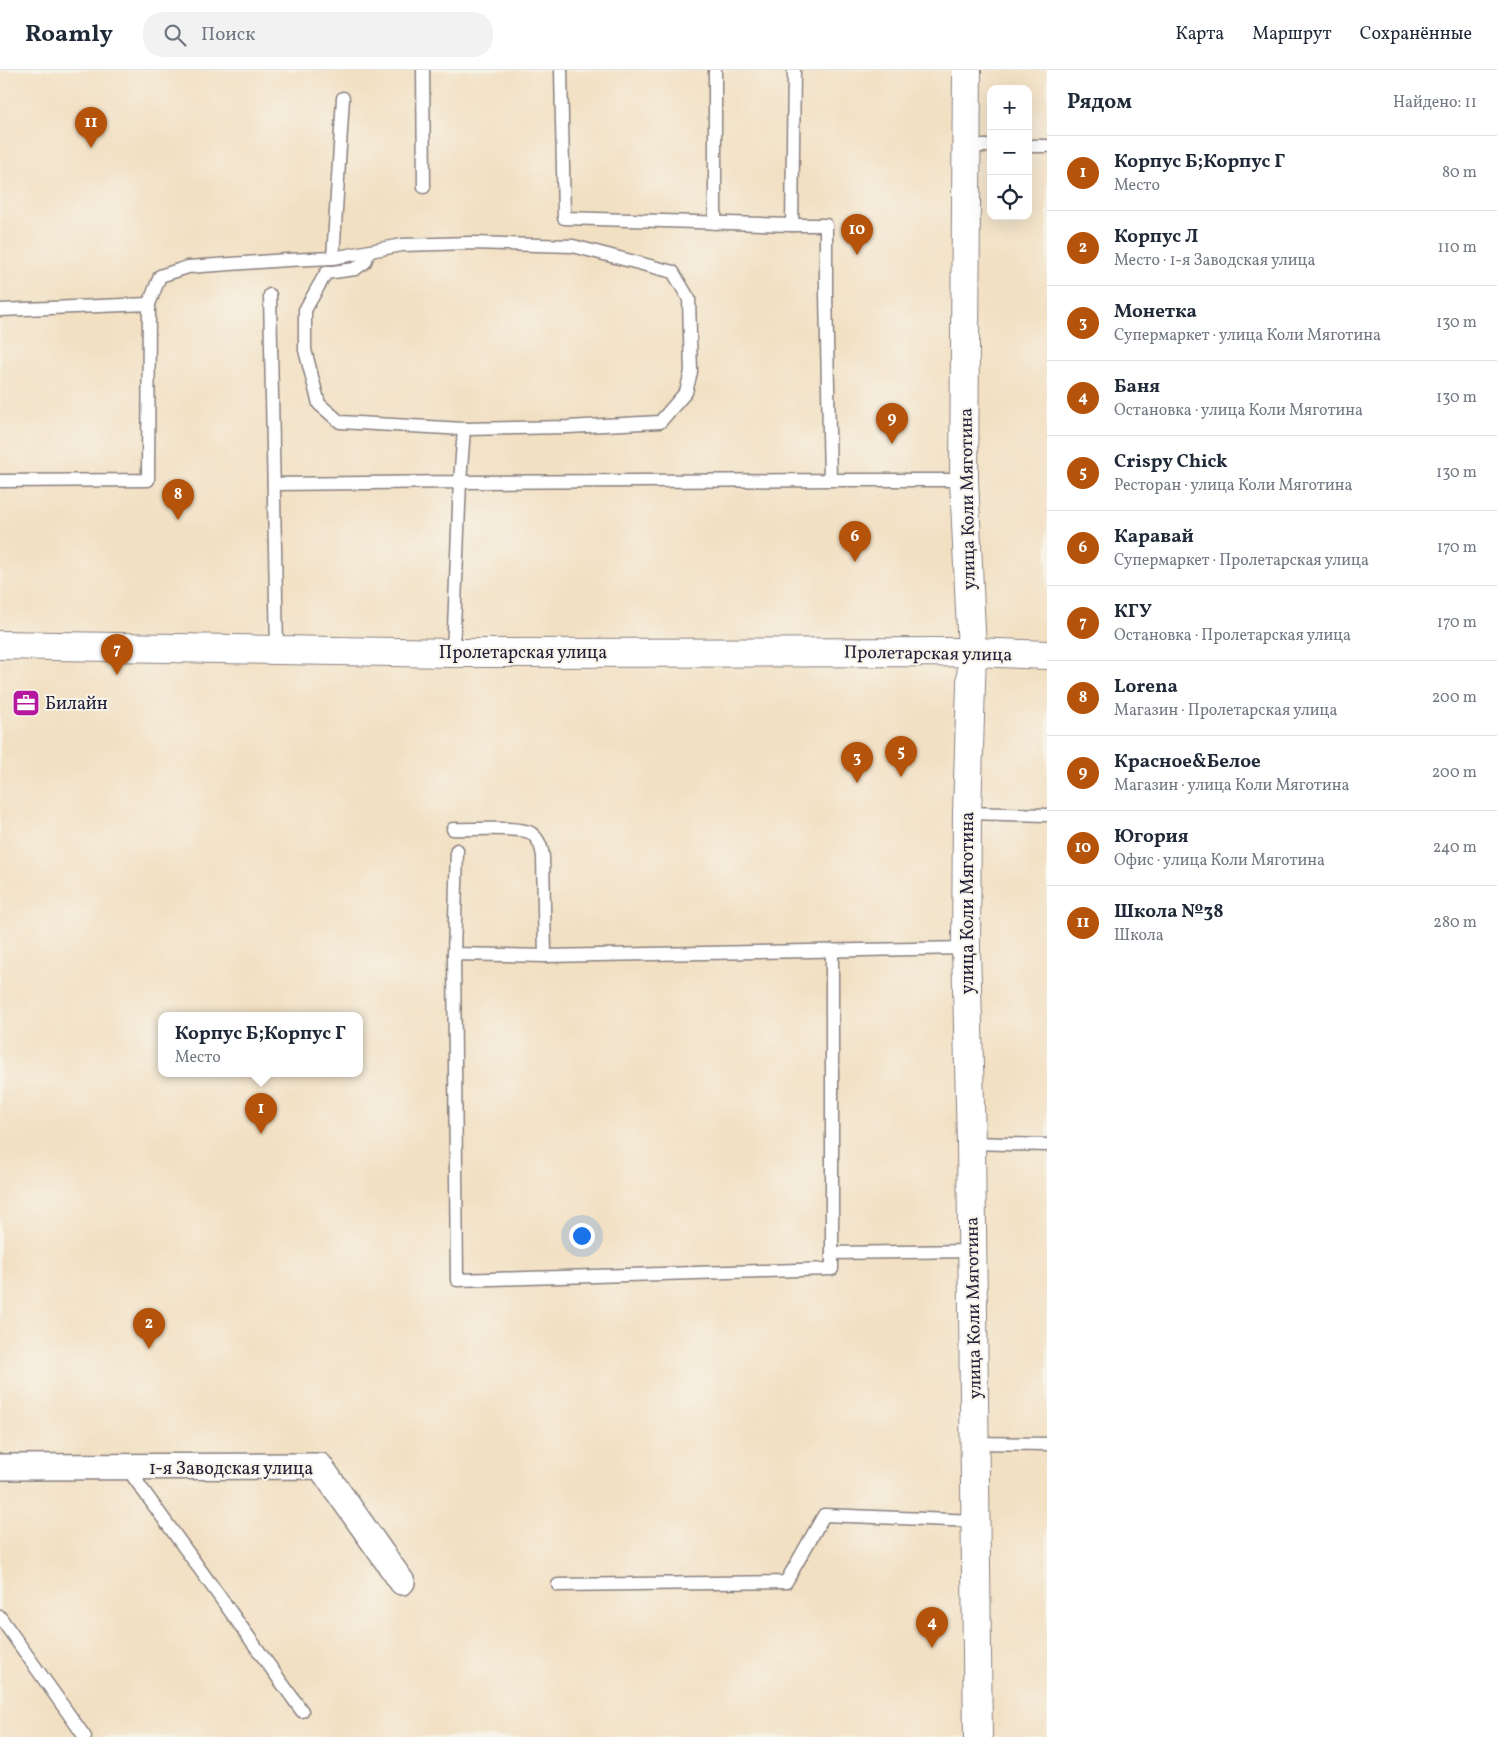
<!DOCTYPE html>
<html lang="ru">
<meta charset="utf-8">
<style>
:root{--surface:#fff;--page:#f2f2f3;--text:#1f2937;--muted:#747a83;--line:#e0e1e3;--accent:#b45309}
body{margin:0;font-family:Vollkorn,serif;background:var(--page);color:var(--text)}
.controls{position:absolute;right:15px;top:15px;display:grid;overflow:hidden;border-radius:10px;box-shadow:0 5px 20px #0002}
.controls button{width:45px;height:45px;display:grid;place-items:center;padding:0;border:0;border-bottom:1px solid var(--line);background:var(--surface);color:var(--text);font:25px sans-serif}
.you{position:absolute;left:581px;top:1165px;width:18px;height:18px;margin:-12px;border:4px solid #fff;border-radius:50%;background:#1a73e8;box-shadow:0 0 0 8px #1a73e833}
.badge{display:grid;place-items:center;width:32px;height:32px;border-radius:50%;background:var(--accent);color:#fff;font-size:16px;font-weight:700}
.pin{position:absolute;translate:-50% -41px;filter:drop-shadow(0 1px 2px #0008)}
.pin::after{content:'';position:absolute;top:26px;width:18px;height:15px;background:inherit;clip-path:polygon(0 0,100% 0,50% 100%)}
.popup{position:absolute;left:158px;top:942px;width:205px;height:65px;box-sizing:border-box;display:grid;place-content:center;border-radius:10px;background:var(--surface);filter:drop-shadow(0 1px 4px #0005);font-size:16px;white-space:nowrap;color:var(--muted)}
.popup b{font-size:19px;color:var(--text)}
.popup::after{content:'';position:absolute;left:50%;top:100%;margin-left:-10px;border:10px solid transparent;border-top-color:var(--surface)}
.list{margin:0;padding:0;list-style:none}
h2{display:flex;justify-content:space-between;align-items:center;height:65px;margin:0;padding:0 20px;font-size:21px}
h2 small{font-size:16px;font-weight:400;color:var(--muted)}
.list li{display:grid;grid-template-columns:32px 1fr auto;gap:15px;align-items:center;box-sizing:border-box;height:75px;padding:0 20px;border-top:1px solid var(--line)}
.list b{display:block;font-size:19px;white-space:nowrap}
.list p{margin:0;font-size:16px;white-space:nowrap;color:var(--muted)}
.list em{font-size:16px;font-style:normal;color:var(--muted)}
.icon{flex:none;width:28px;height:28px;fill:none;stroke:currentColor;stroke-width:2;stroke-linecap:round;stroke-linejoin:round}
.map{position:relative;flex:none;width:1047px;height:1667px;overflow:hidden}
header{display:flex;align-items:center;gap:30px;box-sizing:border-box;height:70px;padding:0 25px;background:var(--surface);border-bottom:1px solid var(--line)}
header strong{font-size:24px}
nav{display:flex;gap:28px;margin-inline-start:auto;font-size:18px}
.search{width:350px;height:45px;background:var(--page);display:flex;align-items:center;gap:12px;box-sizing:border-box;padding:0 18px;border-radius:20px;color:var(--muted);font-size:19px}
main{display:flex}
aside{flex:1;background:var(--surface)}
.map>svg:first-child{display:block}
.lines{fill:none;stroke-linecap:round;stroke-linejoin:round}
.service-casing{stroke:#8a817f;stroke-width:15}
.minor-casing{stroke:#8a817f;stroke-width:28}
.tertiary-casing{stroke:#8a817f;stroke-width:30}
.primary-casing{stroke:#8a817f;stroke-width:30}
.service{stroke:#fff;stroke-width:12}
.minor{stroke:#fff;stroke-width:25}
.tertiary{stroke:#fff;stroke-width:28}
.primary{stroke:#fff;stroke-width:28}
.labels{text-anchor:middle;stroke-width:4;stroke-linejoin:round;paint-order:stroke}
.street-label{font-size:18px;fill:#22223b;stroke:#f7f3e8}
.poi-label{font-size:18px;fill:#22223b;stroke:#f7f3e8;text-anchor:start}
</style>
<header>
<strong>Roamly</strong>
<div class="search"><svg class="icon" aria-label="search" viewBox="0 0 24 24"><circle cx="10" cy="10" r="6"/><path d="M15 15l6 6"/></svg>Поиск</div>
<nav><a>Карта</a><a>Маршрут</a><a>Сохранённые</a></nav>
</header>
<main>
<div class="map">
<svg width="1047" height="1667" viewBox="0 0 1047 1667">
<rect width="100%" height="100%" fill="#f7f3e8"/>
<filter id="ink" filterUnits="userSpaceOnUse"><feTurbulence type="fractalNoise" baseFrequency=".02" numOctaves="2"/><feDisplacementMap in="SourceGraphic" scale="10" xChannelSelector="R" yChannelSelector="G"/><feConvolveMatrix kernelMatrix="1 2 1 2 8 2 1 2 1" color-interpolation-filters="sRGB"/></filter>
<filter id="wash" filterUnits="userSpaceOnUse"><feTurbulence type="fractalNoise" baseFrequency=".0096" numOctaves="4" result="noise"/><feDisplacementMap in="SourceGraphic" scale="20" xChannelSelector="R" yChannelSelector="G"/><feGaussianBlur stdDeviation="1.12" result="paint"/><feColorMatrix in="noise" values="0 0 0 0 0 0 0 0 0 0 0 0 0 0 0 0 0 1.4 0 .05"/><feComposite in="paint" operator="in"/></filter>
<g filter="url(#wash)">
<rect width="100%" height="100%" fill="#f2e0c3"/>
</g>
<g filter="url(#ink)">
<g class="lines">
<defs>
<g id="service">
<path d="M423,0L424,117"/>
<path d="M561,0L564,148L792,155"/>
<path d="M715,0V153"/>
<path d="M966,76H991"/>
<path d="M1028,76H1047"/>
<path d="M333,188L343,28"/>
<path d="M270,225L277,580"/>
<path d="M0,240L149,234L160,206L188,197L287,190L333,188L402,175L471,173L573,176L673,202L689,229L691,302L686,322L660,352L568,357L464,359L340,352L319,334L305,280V240L326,203L355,199L365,192L369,181"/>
<path d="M830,410H964"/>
<path d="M0,411L148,410L149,234"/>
<path d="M274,414L460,412L464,359"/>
<path d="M453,583L460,412L830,410L826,223V155H792L794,0"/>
<path d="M967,743L1047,745"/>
<path d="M453,759C468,760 520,756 531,763C539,769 542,777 543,787L545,886"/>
<path d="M457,780L454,884L457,1210L832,1199V1183L972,1181"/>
<path d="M832,880V1183"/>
<path d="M454,884L545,886L966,878"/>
<path d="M971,1073L1047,1075"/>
<path d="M975,1373L1047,1374"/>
<path d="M127,1398L302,1641"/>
<path d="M558,1515L786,1512L824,1445L976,1451"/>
<path d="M0,1547L85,1667"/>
</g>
<path id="minor" d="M0,1397L320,1396L402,1512"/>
<path id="tertiary" d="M972,582L967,743L966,878L971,1073L978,1667"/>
<g id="primary">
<path d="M967,0L964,410L972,582"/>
<path d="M0,575L453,583L972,582L1047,585"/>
</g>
</defs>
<use href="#service" class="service-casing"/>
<use href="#minor" class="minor-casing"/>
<use href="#tertiary" class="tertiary-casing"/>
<use href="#primary" class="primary-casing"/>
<use href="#service" class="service"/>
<use href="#minor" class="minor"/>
<use href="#tertiary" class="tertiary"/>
<use href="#primary" class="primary"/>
</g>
</g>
<defs>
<symbol id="office-square" viewBox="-11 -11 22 22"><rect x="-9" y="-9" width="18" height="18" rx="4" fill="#b5179e" stroke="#f7f3e8"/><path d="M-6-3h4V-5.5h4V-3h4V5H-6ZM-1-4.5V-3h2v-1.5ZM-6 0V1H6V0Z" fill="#fff"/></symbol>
</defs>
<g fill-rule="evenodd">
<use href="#office-square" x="10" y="617" width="32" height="32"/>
</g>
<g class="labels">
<g class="street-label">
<text transform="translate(967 429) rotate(-91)" y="6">улица Коли Мяготина</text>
<text x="523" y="588">Пролетарская улица</text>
<text transform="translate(928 583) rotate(1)" y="6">Пролетарская улица</text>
<text transform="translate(967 833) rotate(-90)" y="6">улица Коли Мяготина</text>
<text transform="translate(973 1238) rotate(-91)" y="6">улица Коли Мяготина</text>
<text x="231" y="1404">1-я Заводская улица</text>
</g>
<g class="poi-label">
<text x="45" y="639">Билайн</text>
</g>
</g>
</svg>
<div class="controls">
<button>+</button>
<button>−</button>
<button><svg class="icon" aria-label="locate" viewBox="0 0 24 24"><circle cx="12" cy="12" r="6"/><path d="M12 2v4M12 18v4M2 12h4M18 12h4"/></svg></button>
</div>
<div class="you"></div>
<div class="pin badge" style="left:261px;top:1064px">1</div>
<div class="popup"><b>Корпус Б;Корпус Г</b>Место</div>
<div class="pin badge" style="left:149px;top:1279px">2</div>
<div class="pin badge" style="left:857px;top:713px">3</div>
<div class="pin badge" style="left:932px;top:1578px">4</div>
<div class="pin badge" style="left:901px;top:707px">5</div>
<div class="pin badge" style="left:855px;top:492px">6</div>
<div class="pin badge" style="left:117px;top:605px">7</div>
<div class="pin badge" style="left:178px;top:450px">8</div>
<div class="pin badge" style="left:892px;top:374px">9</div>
<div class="pin badge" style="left:857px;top:185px">10</div>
<div class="pin badge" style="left:91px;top:78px">11</div>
</div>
<aside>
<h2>Рядом<small>Найдено: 11</small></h2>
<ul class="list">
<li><span class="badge">1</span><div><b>Корпус Б;Корпус Г</b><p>Место</p></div><em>80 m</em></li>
<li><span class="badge">2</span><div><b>Корпус Л</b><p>Место · 1-я Заводская улица</p></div><em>110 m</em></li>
<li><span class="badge">3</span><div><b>Монетка</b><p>Супермаркет · улица Коли Мяготина</p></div><em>130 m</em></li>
<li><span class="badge">4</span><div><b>Баня</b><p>Остановка · улица Коли Мяготина</p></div><em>130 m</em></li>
<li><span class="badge">5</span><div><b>Crispy Chick</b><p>Ресторан · улица Коли Мяготина</p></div><em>130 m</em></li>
<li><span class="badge">6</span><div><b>Каравай</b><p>Супермаркет · Пролетарская улица</p></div><em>170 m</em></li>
<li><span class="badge">7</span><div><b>КГУ</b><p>Остановка · Пролетарская улица</p></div><em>170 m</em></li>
<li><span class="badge">8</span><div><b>Lorena</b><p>Магазин · Пролетарская улица</p></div><em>200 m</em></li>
<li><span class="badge">9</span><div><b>Красное&amp;Белое</b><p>Магазин · улица Коли Мяготина</p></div><em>200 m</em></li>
<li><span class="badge">10</span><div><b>Югория</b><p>Офис · улица Коли Мяготина</p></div><em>240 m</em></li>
<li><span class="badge">11</span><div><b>Школа №38</b><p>Школа</p></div><em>280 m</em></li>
</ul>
</aside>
</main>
